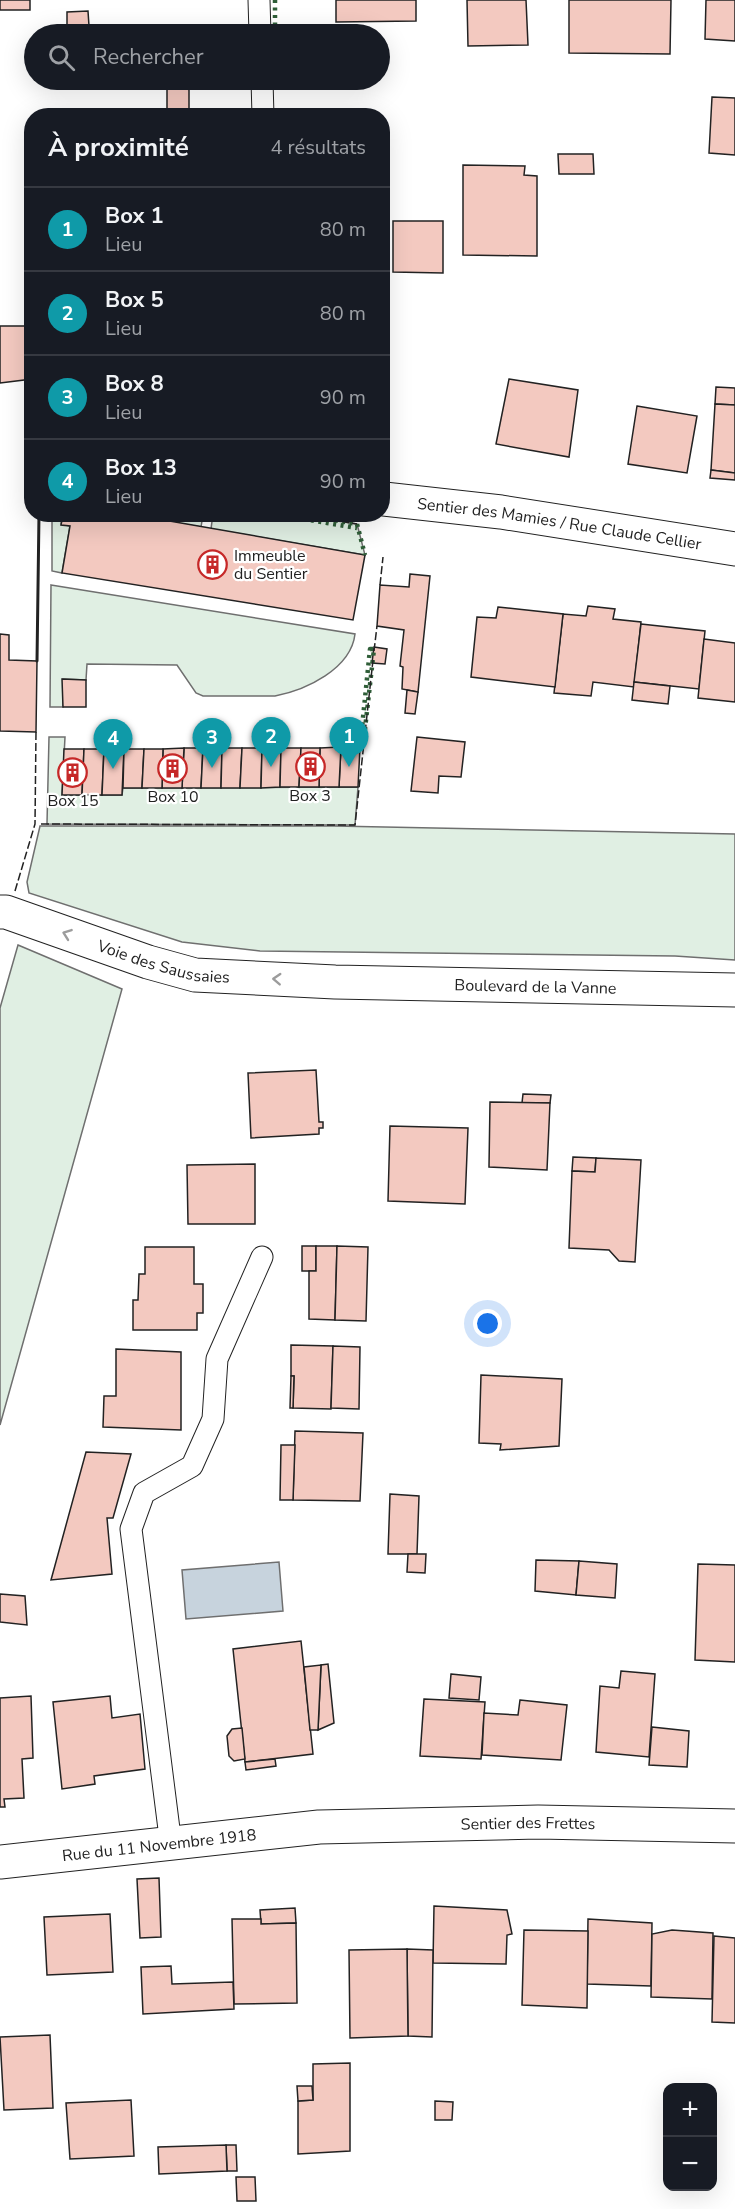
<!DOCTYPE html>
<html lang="fr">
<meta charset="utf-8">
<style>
:root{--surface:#171b24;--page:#20242c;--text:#f1f3f6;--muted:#9ea1a6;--line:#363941;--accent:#7c3aed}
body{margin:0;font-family:"Nunito Sans",sans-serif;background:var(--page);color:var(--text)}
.controls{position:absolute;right:18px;bottom:18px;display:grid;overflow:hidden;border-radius:12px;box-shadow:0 6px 24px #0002}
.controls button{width:54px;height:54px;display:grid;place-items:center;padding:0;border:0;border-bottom:2px solid var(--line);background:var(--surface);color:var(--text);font:30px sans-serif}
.you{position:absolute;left:488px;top:1324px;width:21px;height:21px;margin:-15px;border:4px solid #fff;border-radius:50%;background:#1a73e8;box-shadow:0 0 0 9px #1a73e833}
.badge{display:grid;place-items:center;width:39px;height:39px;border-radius:50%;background:var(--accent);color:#fff;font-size:20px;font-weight:700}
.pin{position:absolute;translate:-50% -50px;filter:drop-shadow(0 2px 3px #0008)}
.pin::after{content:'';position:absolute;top:32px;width:21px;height:18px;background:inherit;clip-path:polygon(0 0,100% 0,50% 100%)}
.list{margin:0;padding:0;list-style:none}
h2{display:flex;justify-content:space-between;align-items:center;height:78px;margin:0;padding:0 24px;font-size:26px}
h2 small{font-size:20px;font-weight:400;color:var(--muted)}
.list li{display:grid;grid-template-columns:39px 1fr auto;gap:18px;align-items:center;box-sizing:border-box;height:84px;padding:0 24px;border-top:2px solid var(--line)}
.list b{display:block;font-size:22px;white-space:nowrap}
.list p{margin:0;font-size:20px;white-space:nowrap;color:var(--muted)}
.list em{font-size:20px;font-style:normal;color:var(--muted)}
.icon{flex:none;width:33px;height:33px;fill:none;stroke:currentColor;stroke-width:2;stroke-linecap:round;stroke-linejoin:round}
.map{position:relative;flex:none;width:735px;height:2209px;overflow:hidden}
.search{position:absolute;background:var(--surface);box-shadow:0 6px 24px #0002;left:24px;top:24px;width:366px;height:66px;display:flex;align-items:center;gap:15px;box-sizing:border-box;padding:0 21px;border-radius:33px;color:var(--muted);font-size:22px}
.panel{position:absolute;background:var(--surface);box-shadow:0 6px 24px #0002;left:24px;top:108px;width:366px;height:414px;border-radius:24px}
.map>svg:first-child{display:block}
.green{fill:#e0efe3;stroke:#6f6f6f;stroke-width:1.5}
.water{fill:#c7d3dd;stroke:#6f6f6f;stroke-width:1.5}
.building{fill:#f3c9c0;stroke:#222;stroke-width:1.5}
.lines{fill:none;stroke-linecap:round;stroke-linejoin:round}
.lane-casing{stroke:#222;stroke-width:23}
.street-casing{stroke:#222;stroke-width:35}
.lane{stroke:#fff;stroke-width:21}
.street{stroke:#fff;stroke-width:33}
.hedge{stroke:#2f5e38;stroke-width:4.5;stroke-dasharray:3 4.5;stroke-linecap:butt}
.fence{stroke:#222;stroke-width:1.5;stroke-dasharray:8 3;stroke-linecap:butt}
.wall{stroke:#222;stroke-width:3}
.oneway{stroke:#9c9c9c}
.labels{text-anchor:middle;stroke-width:4.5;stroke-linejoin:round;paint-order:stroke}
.street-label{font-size:16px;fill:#222;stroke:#fff}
.poi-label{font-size:16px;fill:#222;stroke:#fff}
</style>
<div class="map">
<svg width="735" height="2209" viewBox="0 0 735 2209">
<rect width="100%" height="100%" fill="#fff"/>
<g class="green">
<path d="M213,514L298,515L357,524L365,555L211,529Z"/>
<path d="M52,515H72V517L63,516L61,524L70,526L62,573L52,571Z"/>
<path d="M129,515H203L201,527Z"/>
<path d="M51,585L355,634C351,669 306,690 275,696H203L196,693L177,665L87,664L86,680L63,679V707H50Z"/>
<path d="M49,737H65L62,795H122L123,788L358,787L355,825L47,824Z"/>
<path d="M40,826H334L735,834V960L675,956L260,951L182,942L29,893L27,882Z"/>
<path d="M18,945L122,989L0,1425V1008Z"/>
</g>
<path class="water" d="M279,1562L283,1611L186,1619L182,1570Z"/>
<g class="building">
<rect x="0" y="0" width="30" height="10"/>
<path d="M336,0H416V21L336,22Z"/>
<path d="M467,0H526L528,45L468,46Z"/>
<path d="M569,0H671L670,54L569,53Z"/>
<path d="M706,0H735V41L705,39Z"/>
<path d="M88,11L89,26L67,27V12Z"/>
<rect x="64" y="26" width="25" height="8"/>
<rect x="64" y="80" width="25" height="6"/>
<path d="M167,80H186V88L189,90V116H167Z"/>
<path d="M712,97L735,98V155L709,153Z"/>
<path d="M115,112L160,114V116H115Z"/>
<path d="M558,154H593L594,174H559Z"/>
<path d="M463,165L525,166L524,175L537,176V256L463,255Z"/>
<path d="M393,221H443V273L393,272Z"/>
<path d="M0,326H31L32,379L0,383Z"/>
<path d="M509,379L578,390L569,457L496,444Z"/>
<path d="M716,387L735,388V405L715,404Z"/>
<path d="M715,404L735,405V473L711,470Z"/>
<path d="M637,406L697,416L687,473L628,464Z"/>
<path d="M711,470L735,473V480L710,478Z"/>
<path d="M72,514H129L365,555L353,620L62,573L70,526L61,525L63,515L72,517Z"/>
<path d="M410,574L430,576L418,692L402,689L403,667L400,666L404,630L377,626L380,585L409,587Z"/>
<path d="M588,606L615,609L613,619L641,622L634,687L593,682L591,696L554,693L563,614L586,616Z"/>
<path d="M498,607L563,614L555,687L471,677L477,617L496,618Z"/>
<path d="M641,624L705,631L699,689L634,682Z"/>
<path d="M0,634L9,635V660L37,661L36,732L0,731Z"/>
<path d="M704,639L735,643V702L698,698Z"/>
<path d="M374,647L387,649L385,664L372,663Z"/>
<path d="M62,679L86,680V707H63Z"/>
<path d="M634,682L670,686L668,704L632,700Z"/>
<path d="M407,690L418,692L415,714L405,713Z"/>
<path d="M417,737L465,742L461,777L439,776L438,793L411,791Z"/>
<path d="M341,747H360L358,787H339Z"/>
<path d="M341,747L339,787H319L320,748Z"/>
<path d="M184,748H203L201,788H182Z"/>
<path d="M184,748L182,788H162L163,749Z"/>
<path d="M203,748H222L221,788H201Z"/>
<path d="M222,748H242L240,788H221Z"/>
<path d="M242,748H262L261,788H240Z"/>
<path d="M262,748H281L280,787L261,788Z"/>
<path d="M281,748H301L299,787H280Z"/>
<path d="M301,748H320L319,787H299Z"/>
<path d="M64,749H84L82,795H62Z"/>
<path d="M84,749H104L102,795H82Z"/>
<path d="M104,749H124L122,795H102Z"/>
<path d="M124,749H144L142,788H123Z"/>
<path d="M144,749H163L162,788H142Z"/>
<path d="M316,1070L319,1122H323V1128H319V1134L251,1138L248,1073Z"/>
<path d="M523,1094L551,1095L550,1103H522Z"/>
<path d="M490,1102L550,1103L547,1170L489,1167Z"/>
<path d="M390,1126L468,1128L465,1204L388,1201Z"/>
<path d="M573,1157L596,1158L595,1172L572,1171Z"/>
<path d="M596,1158L641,1160L635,1262L619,1261L609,1250L569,1248L572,1171L595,1172Z"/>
<path d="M255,1164V1224H188L187,1165Z"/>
<rect x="302" y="1246" width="14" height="25"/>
<path d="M316,1246H337L335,1320L309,1319V1271H316Z"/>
<path d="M337,1246L368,1247L366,1321L335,1320Z"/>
<path d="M145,1247H194V1284H203V1313H197V1330H133V1300H138L139,1274H145Z"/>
<path d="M291,1345L333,1346L331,1409L293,1408L294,1376H291Z"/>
<path d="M333,1346L360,1347L359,1409L331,1408Z"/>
<path d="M116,1349L181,1352V1430L103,1427L104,1396H116Z"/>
<path d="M481,1375L562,1379L559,1446L500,1450L501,1444L479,1443Z"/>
<path d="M291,1376H294L293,1408H290Z"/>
<path d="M295,1431L363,1433L360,1501L293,1500Z"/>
<path d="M281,1445H295L293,1500H280Z"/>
<path d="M86,1452L131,1454L113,1518H107L112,1574L51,1580Z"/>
<path d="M390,1494L419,1496L417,1554H388Z"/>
<path d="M408,1554H426L425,1573L407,1572Z"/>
<path d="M536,1560L579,1561L576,1595L535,1591Z"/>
<path d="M579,1561L617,1564L615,1598L576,1595Z"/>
<path d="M698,1564L735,1565V1662L695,1660Z"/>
<path d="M0,1594L25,1596L27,1625L0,1622Z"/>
<path d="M301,1641L313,1754L245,1762L233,1649Z"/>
<path d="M328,1664L334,1723L318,1730L321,1665Z"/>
<path d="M321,1665L318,1730H310L304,1667Z"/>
<path d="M621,1671L655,1674L649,1757L596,1752L600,1686L619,1688Z"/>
<path d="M451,1674L481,1677L479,1700L449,1698Z"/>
<path d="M31,1696L33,1758L22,1759L24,1798L4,1799L5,1807H0V1698Z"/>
<path d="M110,1696L112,1718L140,1714L145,1769L94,1776L95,1784L62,1789L53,1702Z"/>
<path d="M424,1699L485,1702L481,1759L420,1756Z"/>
<path d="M520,1700L567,1705L561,1760L482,1755L484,1713L518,1715Z"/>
<path d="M652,1727L689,1731L687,1767L649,1765Z"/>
<path d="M242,1728L245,1759L234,1761L229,1756L227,1736L232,1729Z"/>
<path d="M275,1759L276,1766L246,1770L245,1762Z"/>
<path d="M159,1878L161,1937L140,1938L137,1879Z"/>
<path d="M434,1906L507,1910L512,1934L507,1935L506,1964L433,1963Z"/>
<path d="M295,1908L296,1923L261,1924L260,1910Z"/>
<path d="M110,1914L113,1972L47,1975L44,1917Z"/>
<path d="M232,1919H261V1924L296,1923L297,2003L234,2004Z"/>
<path d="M588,1919L652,1923L651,1986L587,1984Z"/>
<path d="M524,1930L588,1931L587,2008L522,2005Z"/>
<path d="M672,1930L713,1933L712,1999L651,1997L652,1934Z"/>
<path d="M714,1936L735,1938V2023L712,2022Z"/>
<path d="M407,1949L433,1950L432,2037L408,2036Z"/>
<path d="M407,1949L408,2036L350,2038L349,1950Z"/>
<path d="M171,1966L172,1984L233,1982L234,2009L143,2014L141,1967Z"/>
<path d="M50,2035L53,2108L4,2110L0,2037Z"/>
<path d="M350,2063V2151L298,2154V2101L313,2100V2064Z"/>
<path d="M297,2086H312L313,2100L298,2101Z"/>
<path d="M131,2100L134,2156L70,2159L66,2103Z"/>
<path d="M435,2101L453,2102L452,2120H435Z"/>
<path d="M226,2145H236L237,2171H227Z"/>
<path d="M226,2145L227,2171L159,2174L158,2147Z"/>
<path d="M236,2177H255L256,2201H237Z"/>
</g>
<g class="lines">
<defs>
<g id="lane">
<path d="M259,0L260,34"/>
<path d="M262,80L263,116"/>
<path d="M171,1845L131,1529L144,1493L192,1466L213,1419L217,1359L262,1257"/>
</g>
<g id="street">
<path id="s1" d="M384,499L501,512L735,549"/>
<path id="s2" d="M0,912H6L148,962L195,975L335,982L735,990"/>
<path id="s3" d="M0,1862L319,1827L538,1822L735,1826"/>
</g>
</defs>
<use href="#lane" class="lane-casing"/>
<use href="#street" class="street-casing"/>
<use href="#lane" class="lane"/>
<use href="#street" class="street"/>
<g class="hedge">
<path d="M275,0V34"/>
<path d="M274,514L357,528"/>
<path d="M298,514L357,524L365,555"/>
<path d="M370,649H374L363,747H360Z"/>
</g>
<g class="fence">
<path d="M382,388H386L382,430"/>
<path d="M298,514L357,524"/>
<path d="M380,585L383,557"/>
<path d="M374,651L377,626"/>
<path d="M41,824L355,825L373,660"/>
<path d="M15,891L35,824L36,732"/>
</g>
<path class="wall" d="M37,661L39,514"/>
</g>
<defs><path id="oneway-chevron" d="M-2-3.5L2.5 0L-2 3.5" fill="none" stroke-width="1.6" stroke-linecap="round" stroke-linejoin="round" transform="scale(1.5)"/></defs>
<g class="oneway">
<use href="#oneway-chevron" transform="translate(67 934) rotate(-160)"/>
<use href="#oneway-chevron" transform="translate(277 979) rotate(-177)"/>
</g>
<defs>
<symbol id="building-ring" viewBox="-11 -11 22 22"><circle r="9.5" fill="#fff" stroke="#c62828" stroke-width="1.5"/><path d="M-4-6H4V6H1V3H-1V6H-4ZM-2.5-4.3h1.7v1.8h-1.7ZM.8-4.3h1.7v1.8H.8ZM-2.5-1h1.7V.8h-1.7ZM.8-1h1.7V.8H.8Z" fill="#c62828"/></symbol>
</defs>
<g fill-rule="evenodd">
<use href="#building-ring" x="196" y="548" width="33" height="33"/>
<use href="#building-ring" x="294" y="750" width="33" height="33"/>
<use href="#building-ring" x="156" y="752" width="33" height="33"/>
<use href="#building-ring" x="56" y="756" width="33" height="33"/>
</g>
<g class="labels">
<g class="street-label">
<text dy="6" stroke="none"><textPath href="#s1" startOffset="177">Sentier des Mamies / Rue Claude Cellier</textPath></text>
<text dy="6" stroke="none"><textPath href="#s2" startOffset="172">Voie des Saussaies</textPath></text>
<text dy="6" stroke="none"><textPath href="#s2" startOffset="546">Boulevard de la Vanne</textPath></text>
<text dy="6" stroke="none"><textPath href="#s3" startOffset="530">Sentier des Frettes</textPath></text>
<text dy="6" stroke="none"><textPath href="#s3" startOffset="160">Rue du 11 Novembre 1918</textPath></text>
</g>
<g class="poi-label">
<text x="234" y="561" text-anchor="start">Immeuble<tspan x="234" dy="18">du Sentier</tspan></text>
<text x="310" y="801">Box 3</text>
<text x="173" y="802">Box 10</text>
<text x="73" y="806">Box 15</text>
</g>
</g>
</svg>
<div class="controls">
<button>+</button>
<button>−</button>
</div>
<div class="you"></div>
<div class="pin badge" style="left:349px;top:767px;background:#0f9aa8">1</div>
<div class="pin badge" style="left:271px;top:767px;background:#0f9aa8">2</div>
<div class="pin badge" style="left:212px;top:768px;background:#0f9aa8">3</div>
<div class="pin badge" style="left:113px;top:769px;background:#0f9aa8">4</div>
<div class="search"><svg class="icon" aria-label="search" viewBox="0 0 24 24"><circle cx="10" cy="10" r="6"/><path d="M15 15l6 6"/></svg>Rechercher</div>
<section class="panel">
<h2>À proximité<small>4 résultats</small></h2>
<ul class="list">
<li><span class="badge" style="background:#0f9aa8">1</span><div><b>Box 1</b><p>Lieu</p></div><em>80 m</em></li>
<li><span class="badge" style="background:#0f9aa8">2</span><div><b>Box 5</b><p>Lieu</p></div><em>80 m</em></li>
<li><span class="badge" style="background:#0f9aa8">3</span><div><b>Box 8</b><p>Lieu</p></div><em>90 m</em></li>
<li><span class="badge" style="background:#0f9aa8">4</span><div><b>Box 13</b><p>Lieu</p></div><em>90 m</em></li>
</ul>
</section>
</div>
